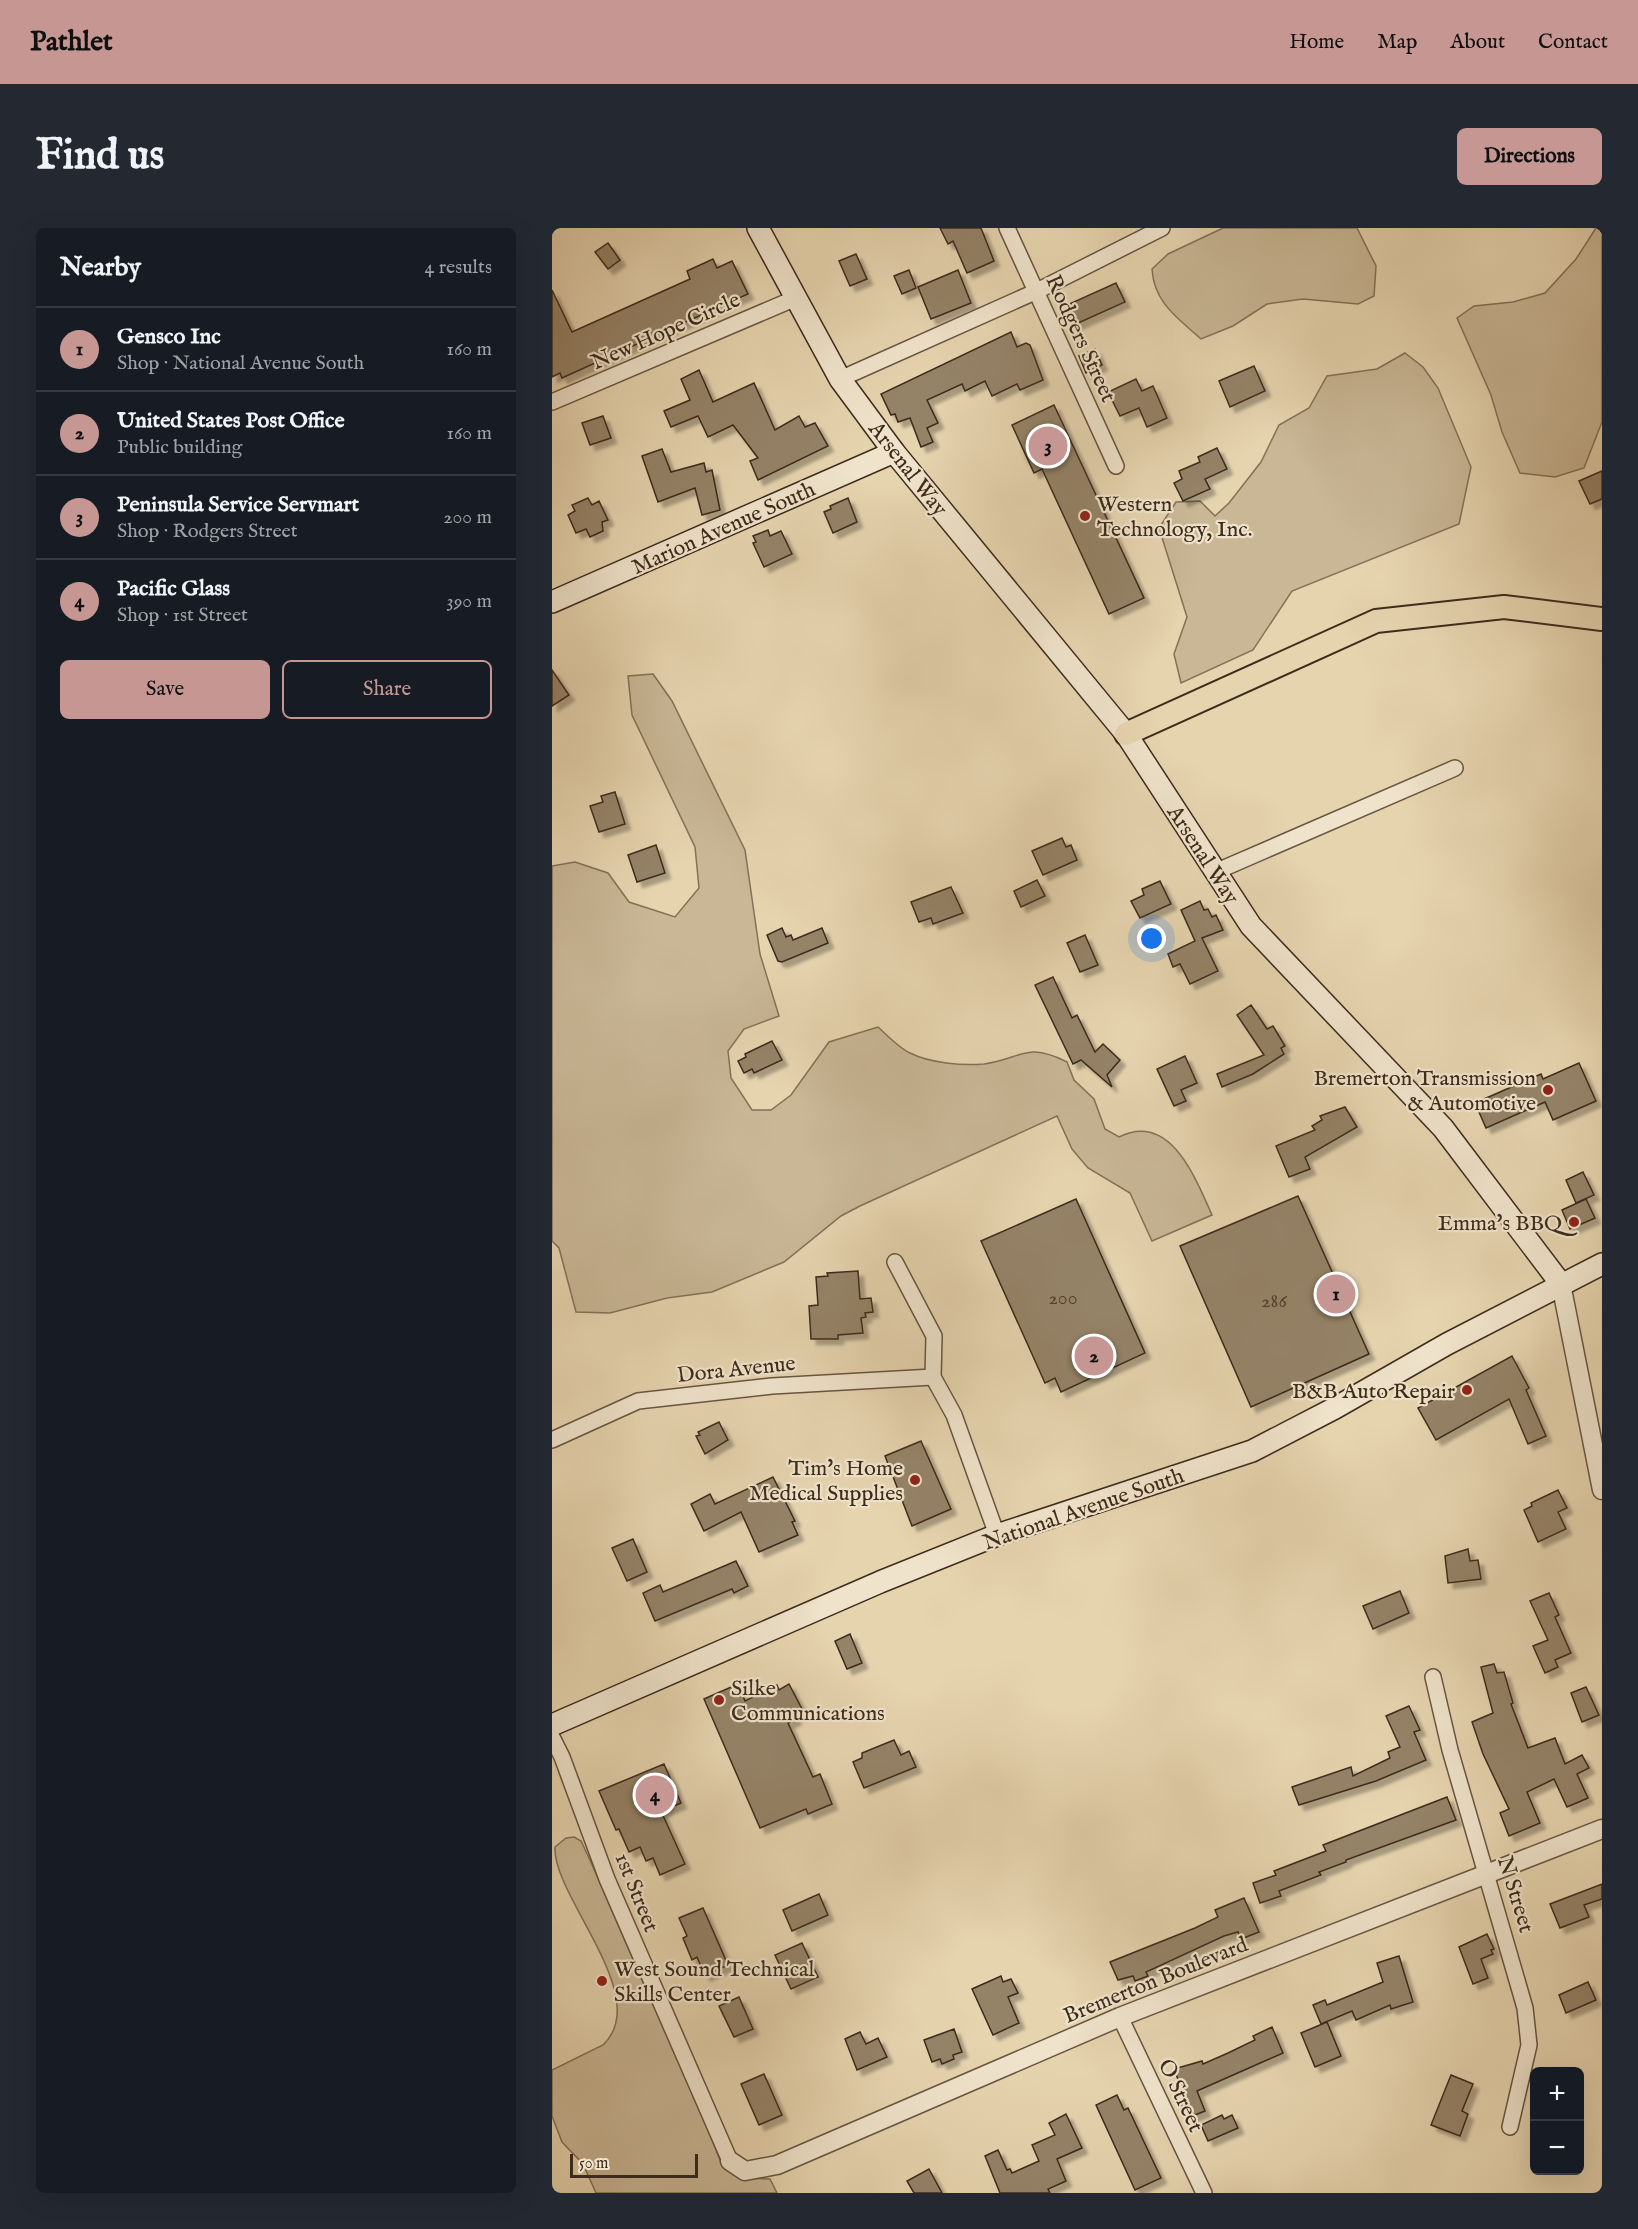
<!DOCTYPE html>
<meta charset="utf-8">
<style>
:root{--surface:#171b24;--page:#242831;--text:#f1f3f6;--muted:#9ea1a6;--line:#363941;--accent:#c59692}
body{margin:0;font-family:"IM FELL English",serif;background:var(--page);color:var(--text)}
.controls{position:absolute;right:18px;bottom:18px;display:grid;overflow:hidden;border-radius:9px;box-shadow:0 6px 24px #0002}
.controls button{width:54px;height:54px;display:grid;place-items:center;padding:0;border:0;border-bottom:2px solid var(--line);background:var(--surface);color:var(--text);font:30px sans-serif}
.scale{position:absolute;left:18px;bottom:15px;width:128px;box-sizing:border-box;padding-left:6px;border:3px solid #3d2b1b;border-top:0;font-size:16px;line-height:21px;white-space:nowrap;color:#3d2b1b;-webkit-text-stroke:4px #efe3cb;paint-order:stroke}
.you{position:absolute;left:600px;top:711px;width:21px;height:21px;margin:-15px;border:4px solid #fff;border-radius:50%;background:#1a73e8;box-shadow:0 0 0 9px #1a73e833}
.badge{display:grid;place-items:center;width:39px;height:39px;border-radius:50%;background:var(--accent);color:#111;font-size:20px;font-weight:700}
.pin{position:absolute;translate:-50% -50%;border:3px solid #fff;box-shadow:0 2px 6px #0006}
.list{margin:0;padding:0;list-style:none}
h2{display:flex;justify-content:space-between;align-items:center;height:78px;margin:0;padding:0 24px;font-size:26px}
h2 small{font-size:20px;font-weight:400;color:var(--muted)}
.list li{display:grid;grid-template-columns:39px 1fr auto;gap:18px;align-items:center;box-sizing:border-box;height:84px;padding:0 24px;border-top:2px solid var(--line)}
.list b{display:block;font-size:22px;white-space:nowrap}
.list p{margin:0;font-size:20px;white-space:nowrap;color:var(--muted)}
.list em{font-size:20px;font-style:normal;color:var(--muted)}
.actions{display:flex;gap:12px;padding:18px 24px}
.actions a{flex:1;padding:14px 0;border:2px solid var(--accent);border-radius:9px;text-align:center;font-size:21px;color:var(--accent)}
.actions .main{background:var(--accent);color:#111}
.map{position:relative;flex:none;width:1050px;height:1965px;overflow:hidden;border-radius:9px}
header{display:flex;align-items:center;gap:36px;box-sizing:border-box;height:84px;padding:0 30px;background:var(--accent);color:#111}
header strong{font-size:28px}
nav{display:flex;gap:33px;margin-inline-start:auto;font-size:21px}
.intro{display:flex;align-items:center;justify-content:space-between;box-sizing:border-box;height:144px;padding:0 36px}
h1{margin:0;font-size:42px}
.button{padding:15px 27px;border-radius:9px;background:var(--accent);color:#111;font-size:21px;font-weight:700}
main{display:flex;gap:36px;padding:0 36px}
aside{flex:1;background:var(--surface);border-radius:9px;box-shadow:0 6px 24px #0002}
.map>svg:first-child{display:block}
.green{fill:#c9b796;stroke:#837158;stroke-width:1.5}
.building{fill:#958368;stroke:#3d2b1b;stroke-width:1.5;filter:url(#shadow)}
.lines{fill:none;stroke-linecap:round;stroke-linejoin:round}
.minor-casing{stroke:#675540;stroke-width:18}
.tertiary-casing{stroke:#675540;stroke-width:21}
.secondary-casing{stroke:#3d2b1b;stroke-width:24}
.primary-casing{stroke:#3d2b1b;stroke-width:26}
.minor{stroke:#efe3cb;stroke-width:15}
.tertiary{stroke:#efe3cb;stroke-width:18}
.secondary{stroke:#efe3cb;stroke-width:21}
.primary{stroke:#e6d4af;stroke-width:22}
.poi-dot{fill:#8f2418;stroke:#efe3cb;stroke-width:2}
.labels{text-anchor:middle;stroke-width:4.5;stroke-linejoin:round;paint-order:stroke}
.number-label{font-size:20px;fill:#53412e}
.street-label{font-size:22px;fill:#3d2b1b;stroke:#efe3cb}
.poi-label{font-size:22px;fill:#3d2b1b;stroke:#efe3cb;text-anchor:end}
</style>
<header>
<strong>Pathlet</strong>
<nav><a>Home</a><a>Map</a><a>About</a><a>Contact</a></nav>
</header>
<div class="intro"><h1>Find us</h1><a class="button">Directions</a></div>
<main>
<aside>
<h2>Nearby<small>4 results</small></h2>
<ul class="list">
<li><span class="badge">1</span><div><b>Gensco Inc</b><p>Shop · National Avenue South</p></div><em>160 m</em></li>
<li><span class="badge">2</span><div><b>United States Post Office</b><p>Public building</p></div><em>160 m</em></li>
<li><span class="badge">3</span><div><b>Peninsula Service Servmart</b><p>Shop · Rodgers Street</p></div><em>200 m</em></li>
<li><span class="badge">4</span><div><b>Pacific Glass</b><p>Shop · 1st Street</p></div><em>390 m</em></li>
</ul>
<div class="actions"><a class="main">Save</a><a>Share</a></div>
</aside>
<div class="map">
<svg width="1050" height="1965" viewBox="0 0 1050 1965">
<defs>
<filter id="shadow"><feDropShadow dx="5.5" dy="5.5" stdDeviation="1.5" flood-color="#0004"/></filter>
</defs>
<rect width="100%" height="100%" fill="#e6d4af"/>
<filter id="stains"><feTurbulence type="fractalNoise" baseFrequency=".00333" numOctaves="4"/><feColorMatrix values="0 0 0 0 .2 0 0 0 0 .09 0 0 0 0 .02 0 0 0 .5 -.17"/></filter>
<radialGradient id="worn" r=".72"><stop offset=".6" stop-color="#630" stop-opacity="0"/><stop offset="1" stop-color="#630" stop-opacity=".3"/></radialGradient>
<g class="green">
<path d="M671,0H805L824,38L822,68L806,76L751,71L715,76L681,98L649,111C626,90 602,75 600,41L616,26Z"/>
<path d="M1044,0H1050V194L1032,240L1003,249L968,245L950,204L939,167L905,90L922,78L961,74L993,65L1024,31Z"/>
<path d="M853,125L871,139L886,160L919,239L907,296L740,363L701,422L629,455L622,426L635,389L607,300L624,274L648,273L663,288L677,275L709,234L727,197L757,180L775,148L825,141Z"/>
<path d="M101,446L120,473L193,622L208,726L227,788L192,801L176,823L179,850L200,882H219L239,867L277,814L326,799C336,808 347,820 358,825C378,835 410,838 432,836C470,831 473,813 515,834L522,852L542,871L553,901L567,909C619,883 644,952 660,987L600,1013L578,965L536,940L520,921L505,888L308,978L289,988L232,1034L160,1064L115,1070L58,1085L24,1084L7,1020L0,1013V638L23,634L56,645L77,674L123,689L147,660L143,619L80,487L76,448Z"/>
<path d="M22,1609L29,1613L38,1632L101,1777L125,1824L168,1932L194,1950L218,1951L225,1965H44L31,1936L10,1914L0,1888V1842L51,1817C102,1769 0,1668 3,1619L14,1610Z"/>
</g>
<g class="building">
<path d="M388,0H429L442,33L415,45L401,13L396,16Z"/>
<path d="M56,15L68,32L56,41L43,24Z"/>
<path d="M304,26L315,51L298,58L287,33Z"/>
<path d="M161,31L165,40L180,33L196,66L10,150L8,145L0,149V62L20,104L138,51L135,43Z"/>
<path d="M357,42L364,60L350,66L342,48Z"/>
<path d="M406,42L419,75L379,91L366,59Z"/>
<path d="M564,55L573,74L524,96L515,77Z"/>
<path d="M459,104L465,119L474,115L478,117L491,152L468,162L465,156L440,168L433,153L413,163L410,156L375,172L386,195L375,200L381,214L369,219L358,190L346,194L343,186L339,187L329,166Z"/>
<path d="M543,121L550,137L534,145L527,128Z"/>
<path d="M702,138L713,163L678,179L667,153Z"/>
<path d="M147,142L161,174L202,155L223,202L247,188L253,199L263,195L276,218L206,252L198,233L206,230L181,197L156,209L146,188L119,199L112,183L138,172L129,151Z"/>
<path d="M584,151L590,163L601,158L615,190L595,199L587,180L568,188L556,164Z"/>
<path d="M502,177L592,370L557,386L490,241L482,245L460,197Z"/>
<path d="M51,188L59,210L38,217L30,195Z"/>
<path d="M665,220L675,241L653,251L658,261L631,273L622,255L630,251L627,243L648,234L646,229Z"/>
<path d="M110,221L119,244L152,235L154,244L160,242L168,282L150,287L143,260L106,274L90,228Z"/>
<path d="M1050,243V271L1038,276L1027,253Z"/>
<path d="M36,270L40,277L47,273L56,292L50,294L51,303L38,309L34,301L24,305L16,287L23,283L20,277Z"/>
<path d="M296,270L305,294L281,305L272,284L279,281L278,278Z"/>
<path d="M216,302L218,308L229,303L240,326L212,339L201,315L204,314L201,308Z"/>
<path d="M0,442L17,467L0,478Z"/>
<path d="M63,564L73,596L47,604L38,578L51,574L49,568Z"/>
<path d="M510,610L514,619L519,617L525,632L491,647L480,623Z"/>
<path d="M104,617L113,645L85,654L76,627Z"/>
<path d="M485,652L493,668L469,679L462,663Z"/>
<path d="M608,653L619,676L588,690L579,673L592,667L590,661Z"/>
<path d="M399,659L411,685L381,696L379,690L367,694L359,674Z"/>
<path d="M648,673L652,682L656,681L660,689L664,687L671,702L650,710L666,743L638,756L628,736L621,739L616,726L643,713L629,682Z"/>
<path d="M230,700L234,709L239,707L241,712L270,700L276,715L230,734L226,733L215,707Z"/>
<path d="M533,707L546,737L528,744L515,715Z"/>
<path d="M501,749L520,790L525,787L543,824L551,816L568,832L555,847L560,859L529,832L521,836L483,757Z"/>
<path d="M699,777L715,801L721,798L733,818L729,820L732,826L701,846L670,859L665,846L712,827L685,787Z"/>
<path d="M220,813L230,832L202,845L200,841L192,845L186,833L194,829L193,826Z"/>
<path d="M633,828L645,855L629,862L634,873L622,878L605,841Z"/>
<path d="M1027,835L1044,873L1001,892L993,874L934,900L923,875L989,846L991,851Z"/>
<path d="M793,879L805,899L753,929L758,941L737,949L724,918L763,902L760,898L770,892L768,888Z"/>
<path d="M1031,944L1042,967L1024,975L1014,952Z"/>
<path d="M746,968L817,1126L699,1179L628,1018Z"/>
<path d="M524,971L593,1125L509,1164L503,1150L493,1155L429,1013Z"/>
<path d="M1034,971L1043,990L1018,1001L1010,982Z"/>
<path d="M306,1043L308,1071L319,1070L321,1084L313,1085L314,1089L309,1090L311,1105L286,1107V1111H259L257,1078L266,1077L264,1049L276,1048L275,1045Z"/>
<path d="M960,1128L977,1160L974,1162L994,1208L976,1216L957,1171L884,1212L866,1180Z"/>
<path d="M167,1194L176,1212L153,1226L144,1208L148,1207L146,1204Z"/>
<path d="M369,1213L399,1281L360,1298L333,1228Z"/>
<path d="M221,1249L243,1293L240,1294L246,1307L207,1324L189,1284L152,1303L139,1276L158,1266L163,1276Z"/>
<path d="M1006,1262L1015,1280L1006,1284L1014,1301L986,1314L972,1282L980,1278L979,1275Z"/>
<path d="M81,1311L95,1344L75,1353L60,1320Z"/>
<path d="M916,1321L918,1333L926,1332L929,1351L896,1355L893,1328Z"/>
<path d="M184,1333L196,1358L182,1365L180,1361L103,1393L91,1365L108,1357L111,1364Z"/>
<path d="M848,1363L857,1385L821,1401L811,1378Z"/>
<path d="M997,1365L1007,1387L1003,1389L1019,1425L1003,1432L1006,1439L993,1445L981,1418L996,1412L978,1373Z"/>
<path d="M298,1406L310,1435L295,1441L283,1413Z"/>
<path d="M942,1436L945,1445L952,1444L961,1475L959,1476L976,1520L1003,1510L1013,1536L1030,1527L1037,1540L1025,1546L1036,1570L1015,1579L1002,1551L975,1564L988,1595L957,1608L948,1585L957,1581L931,1526L920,1494L941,1485L929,1439Z"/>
<path d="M186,1456L193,1473L225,1457L227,1462L237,1456L251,1483L242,1487L244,1491L236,1495L261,1549L268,1546L280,1576L256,1586L254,1581L208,1600L152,1471Z"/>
<path d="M1034,1459L1047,1487L1030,1494L1019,1465Z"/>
<path d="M857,1478L868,1502L862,1504L874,1532L824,1553L747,1577L740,1559L799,1539L801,1548L838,1530L836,1524L848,1519L834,1488Z"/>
<path d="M342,1512L349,1527L357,1523L364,1539L312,1560L301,1534L310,1530V1525Z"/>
<path d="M112,1536L129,1575L109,1583L133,1636L108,1647L101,1630L94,1633L88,1619L77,1624L67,1601L64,1602L47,1563Z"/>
<path d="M895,1569L904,1592L794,1632V1634L767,1644L769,1647L727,1663L729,1668L708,1675L701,1655L724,1647L722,1643L774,1623L771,1617Z"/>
<path d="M1050,1656V1671L1032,1677L1037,1689L1008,1700L998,1676Z"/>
<path d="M267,1666L276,1687L240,1703L231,1682Z"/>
<path d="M692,1670L707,1704L689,1711L686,1704L672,1708L594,1744L596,1748L583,1753L581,1748L566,1752L558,1734L643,1700L666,1689L663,1682Z"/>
<path d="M151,1680L176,1737L153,1748L145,1729L140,1732L131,1710L135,1708L127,1690Z"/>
<path d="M935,1706L942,1721L939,1722L941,1726L929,1731L936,1750L921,1756L907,1719Z"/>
<path d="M250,1715L266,1749L239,1761L223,1727Z"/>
<path d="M847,1728L861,1774L839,1781L838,1777L804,1792L800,1783L769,1796L761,1777L773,1772L775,1777L831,1754L825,1735Z"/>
<path d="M449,1748L451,1754L459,1751L466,1765L456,1769L467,1795L441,1807L420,1761Z"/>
<path d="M1036,1754L1044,1772L1014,1785L1007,1767Z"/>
<path d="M187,1769L201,1801L182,1809L167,1778Z"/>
<path d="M775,1794L789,1828L763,1839L749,1805Z"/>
<path d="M720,1799L731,1825L645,1863L653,1883L633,1891L628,1878L635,1875L622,1841L650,1833L651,1836L676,1825L703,1812L701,1808Z"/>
<path d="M402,1801L410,1824L401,1827L402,1831L390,1836L388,1831L380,1834L372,1812Z"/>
<path d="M308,1804L314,1816L326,1810L335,1829L305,1842L293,1811Z"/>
<path d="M212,1846L230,1887L207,1897L189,1856Z"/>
<path d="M899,1847L921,1856L910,1883L916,1886L908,1908L879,1897Z"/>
<path d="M565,1867L572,1882L576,1880L609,1950L583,1962L544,1877Z"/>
<path d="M514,1886L530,1920L505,1931L514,1953L496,1961L498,1965H448L433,1928L446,1922L455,1942L458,1941L460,1945L487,1933L480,1917L503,1907L497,1895Z"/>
<path d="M670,1887L672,1891L680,1887L686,1900L656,1913L649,1897Z"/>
<path d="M377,1941L390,1965H362L355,1953Z"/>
</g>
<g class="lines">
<defs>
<g id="minor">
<path d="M455,0L564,238"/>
<path d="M288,151L485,63L610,0"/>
<path d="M0,174L244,70"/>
<path d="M663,644L903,540"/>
<path d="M343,1034L382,1108L381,1149L402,1187L445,1307"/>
<path d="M0,1212L86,1173L220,1158L381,1149"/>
<path d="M881,1449L898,1522L973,1780L977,1817L958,1899"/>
<path d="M0,1509L10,1529L55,1651L178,1933"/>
<path d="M568,1789L652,1965"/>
</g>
<g id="tertiary">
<path d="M1009,1056L1050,1262"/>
<path d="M178,1933L193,1943L225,1937L568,1789L1050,1601"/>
</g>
<g id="secondary">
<path d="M206,0L288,151L342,224L574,506L699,698L891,900L1009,1056"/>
<path d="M0,374L342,224"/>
<path d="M0,1497L328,1354L445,1307L700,1223L783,1180L895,1116L1050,1036"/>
</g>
<path id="primary" d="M574,506L824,393L952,379L1050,391"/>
</defs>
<use href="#minor" class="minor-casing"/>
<use href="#tertiary" class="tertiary-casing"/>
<use href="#secondary" class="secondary-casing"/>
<use href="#primary" class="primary-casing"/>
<use href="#minor" class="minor"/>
<use href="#tertiary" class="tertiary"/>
<use href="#secondary" class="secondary"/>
<use href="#primary" class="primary"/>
</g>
<g class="poi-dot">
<circle cx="533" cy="288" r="6"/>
<circle cx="996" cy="862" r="6"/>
<circle cx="1022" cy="994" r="6"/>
<circle cx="915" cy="1162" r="6"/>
<circle cx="363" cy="1252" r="6"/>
<circle cx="167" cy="1472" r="6"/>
<circle cx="50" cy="1753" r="6"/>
</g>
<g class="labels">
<g class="number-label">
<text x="511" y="1076">200</text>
<text x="722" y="1079">286</text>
</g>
<g class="street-label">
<text transform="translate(113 102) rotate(-24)" y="8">New Hope Circle</text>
<text transform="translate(530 110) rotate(65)" y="8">Rodgers Street</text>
<text transform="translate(357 240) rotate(52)" y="8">Arsenal Way</text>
<text transform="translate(171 299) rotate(-24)" y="8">Marion Avenue South</text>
<text transform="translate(652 626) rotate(57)" y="8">Arsenal Way</text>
<text transform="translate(184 1140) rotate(-6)" y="8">Dora Avenue</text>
<text transform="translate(531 1280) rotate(-19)" y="8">National Avenue South</text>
<text transform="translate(86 1664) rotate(68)" y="8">1st Street</text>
<text transform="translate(965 1666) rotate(73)" y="8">N Street</text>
<text transform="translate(603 1751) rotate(-22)" y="8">Bremerton Boulevard</text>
<text transform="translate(630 1867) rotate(65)" y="8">O Street</text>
</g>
<g class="poi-label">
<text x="545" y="283" text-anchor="start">Western<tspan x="545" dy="25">Technology, Inc.</tspan></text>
<text x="984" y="857">Bremerton Transmission<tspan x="984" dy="25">&amp; Automotive</tspan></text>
<text x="1010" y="1002">Emma's BBQ</text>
<text x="903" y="1170">B&amp;B Auto Repair</text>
<text x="351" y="1247">Tim's Home<tspan x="351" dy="25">Medical Supplies</tspan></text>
<text x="179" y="1467" text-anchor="start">Silke<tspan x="179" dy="25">Communications</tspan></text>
<text x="62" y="1748" text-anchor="start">West Sound Technical<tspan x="62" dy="25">Skills Center</tspan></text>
</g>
</g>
<rect width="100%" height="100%" filter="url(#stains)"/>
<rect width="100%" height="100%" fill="url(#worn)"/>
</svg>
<div class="controls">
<button>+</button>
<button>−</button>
</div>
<div class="scale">50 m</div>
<div class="you"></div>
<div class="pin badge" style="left:784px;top:1066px">1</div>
<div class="pin badge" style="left:542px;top:1128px">2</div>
<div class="pin badge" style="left:496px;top:218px">3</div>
<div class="pin badge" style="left:103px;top:1567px">4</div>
</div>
</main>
